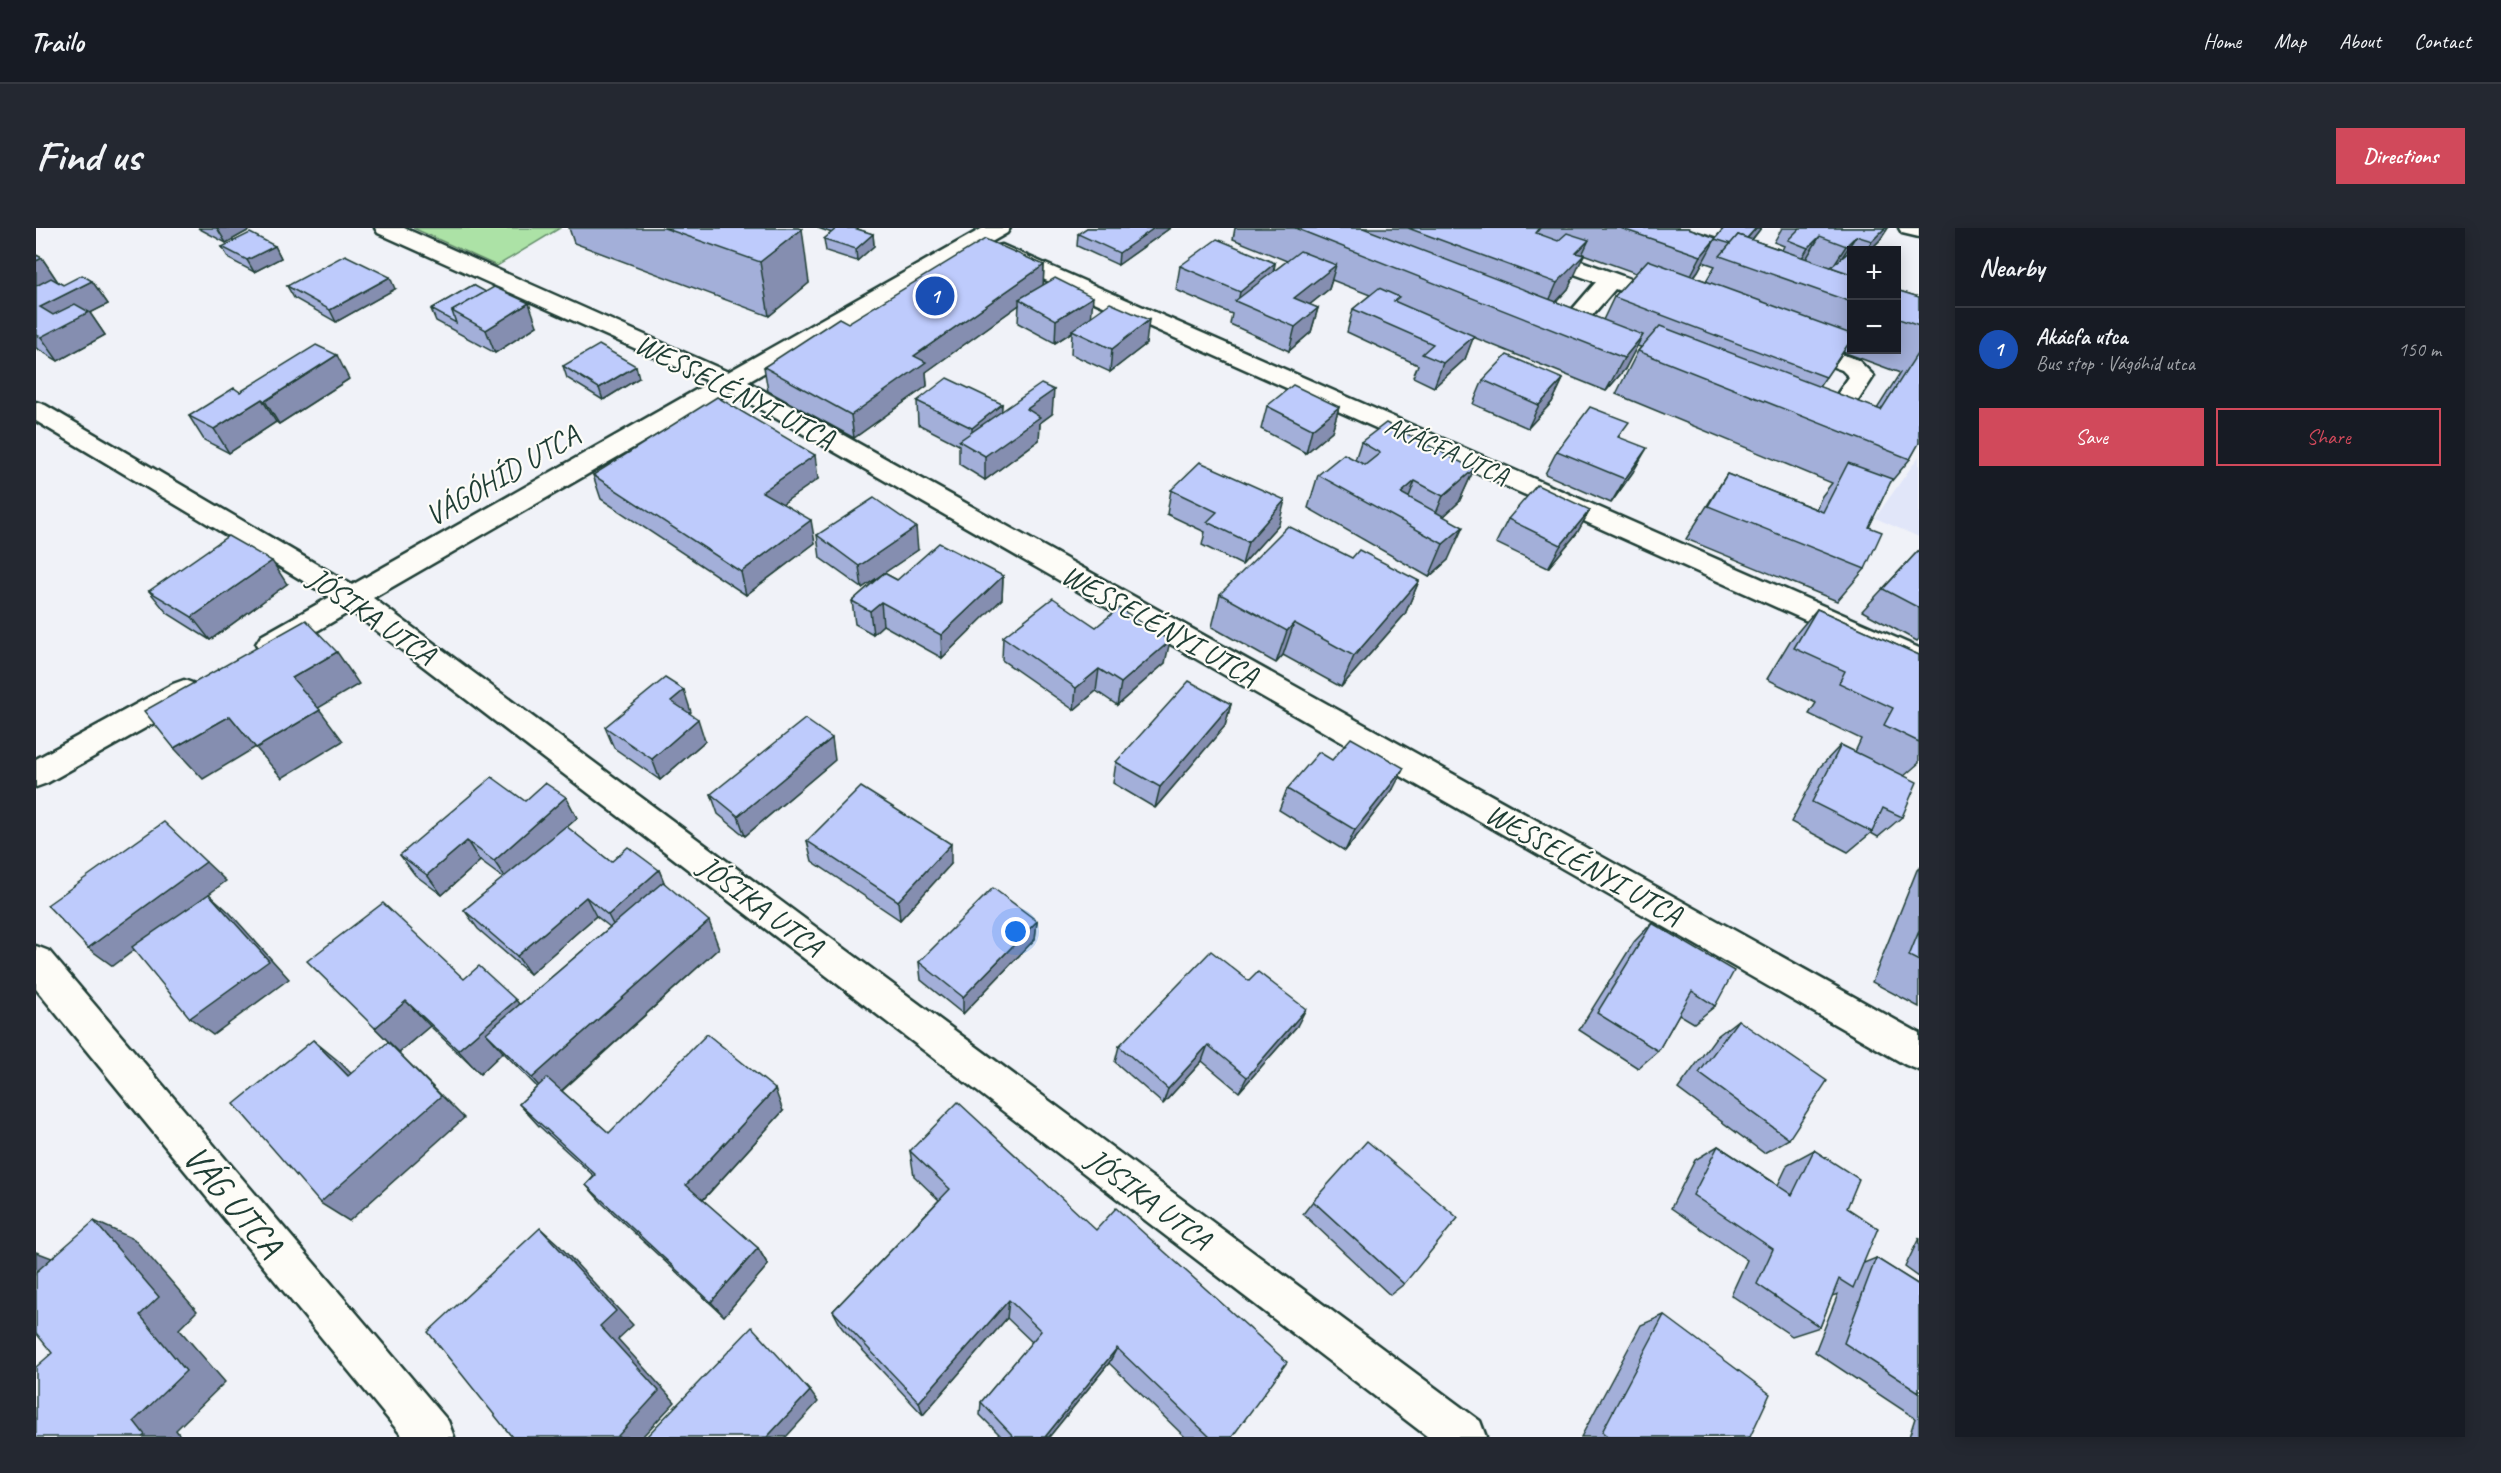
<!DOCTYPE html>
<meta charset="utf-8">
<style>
:root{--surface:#171b24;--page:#242831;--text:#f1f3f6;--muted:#9ea1a6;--line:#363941;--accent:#d1495b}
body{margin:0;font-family:Caveat,sans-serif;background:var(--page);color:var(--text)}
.controls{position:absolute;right:18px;top:18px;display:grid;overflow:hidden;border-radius:0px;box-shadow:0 3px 15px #0003}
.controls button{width:54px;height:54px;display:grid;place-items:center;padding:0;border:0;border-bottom:2px solid var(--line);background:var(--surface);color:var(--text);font:30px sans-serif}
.you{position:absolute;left:980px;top:704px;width:21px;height:21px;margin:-15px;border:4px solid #fff;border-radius:50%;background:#1a73e8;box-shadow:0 0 0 9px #1a73e833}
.badge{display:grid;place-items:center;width:39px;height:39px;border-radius:50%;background:var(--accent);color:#fff;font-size:20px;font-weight:700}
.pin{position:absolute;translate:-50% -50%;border:3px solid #fff;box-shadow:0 2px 6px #0006}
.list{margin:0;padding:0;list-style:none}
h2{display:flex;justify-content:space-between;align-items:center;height:78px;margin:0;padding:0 24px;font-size:26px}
h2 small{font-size:20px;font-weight:400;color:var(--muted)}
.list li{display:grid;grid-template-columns:39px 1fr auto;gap:18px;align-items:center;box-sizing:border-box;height:84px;padding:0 24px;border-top:2px solid var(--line)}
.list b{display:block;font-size:22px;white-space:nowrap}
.list p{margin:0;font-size:20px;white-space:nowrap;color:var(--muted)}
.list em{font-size:20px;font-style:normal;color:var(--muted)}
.actions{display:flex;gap:12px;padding:18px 24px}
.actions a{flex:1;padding:14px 0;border:2px solid var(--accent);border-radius:0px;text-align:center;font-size:21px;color:var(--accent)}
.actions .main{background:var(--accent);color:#fff}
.map{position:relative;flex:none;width:1883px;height:1209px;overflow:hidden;border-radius:0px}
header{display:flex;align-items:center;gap:36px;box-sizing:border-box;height:84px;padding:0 30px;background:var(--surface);border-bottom:2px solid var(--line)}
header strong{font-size:28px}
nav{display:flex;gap:33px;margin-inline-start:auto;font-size:21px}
.intro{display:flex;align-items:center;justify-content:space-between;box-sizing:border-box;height:144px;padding:0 36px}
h1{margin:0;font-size:42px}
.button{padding:15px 27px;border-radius:0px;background:var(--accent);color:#fff;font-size:21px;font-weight:700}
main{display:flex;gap:36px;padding:0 36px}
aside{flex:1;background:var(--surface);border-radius:0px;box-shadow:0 3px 15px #0003}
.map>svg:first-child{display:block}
.built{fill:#e1e6f9}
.green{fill:#ace2a6;stroke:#66906d;stroke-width:1.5}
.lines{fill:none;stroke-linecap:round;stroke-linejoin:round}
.minor-casing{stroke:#1f3d34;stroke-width:5}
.minor{fill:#fdfcf7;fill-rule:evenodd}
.wall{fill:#a3afd9;stroke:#1f3d34;stroke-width:1.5;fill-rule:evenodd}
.shaded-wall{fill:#858eb0;stroke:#1f3d34;stroke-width:1.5}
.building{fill:#becbfc;stroke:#1f3d34;stroke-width:1.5}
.labels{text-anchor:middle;stroke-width:4.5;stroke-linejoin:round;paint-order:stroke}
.far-street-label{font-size:26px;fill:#1f3d34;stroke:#fdfcf7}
.street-label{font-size:30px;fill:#1f3d34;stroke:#fdfcf7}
.near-street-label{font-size:36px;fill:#1f3d34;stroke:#fdfcf7}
</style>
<header>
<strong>Trailo</strong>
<nav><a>Home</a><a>Map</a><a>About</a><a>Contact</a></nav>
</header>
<div class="intro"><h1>Find us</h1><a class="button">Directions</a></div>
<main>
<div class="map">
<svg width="1883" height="1209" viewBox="0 0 1883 1209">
<rect width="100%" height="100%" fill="#f0f2f8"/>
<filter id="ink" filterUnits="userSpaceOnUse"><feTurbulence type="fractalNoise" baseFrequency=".0167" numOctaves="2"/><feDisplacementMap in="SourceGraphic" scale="12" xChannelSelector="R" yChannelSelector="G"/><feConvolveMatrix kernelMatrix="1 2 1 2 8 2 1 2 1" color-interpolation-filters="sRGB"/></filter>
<g filter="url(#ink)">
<path class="built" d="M1883,228V309L1839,290Z"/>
<path class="green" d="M377,0H524L461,38Z"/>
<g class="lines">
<defs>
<g id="minor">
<path d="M339,0H368L692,144L947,0H974L971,5L712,154L1883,805V842L1870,837L694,164L337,370L1444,1193L1450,1209H1392L315,383L245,424L235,427L225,424L220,416L225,408L294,369L0,193V174L9,177L316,357L674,154L342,5Z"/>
<path d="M1424,0H1455L1638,67L1641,72L1638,77L1630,79L1579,61L1538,108L1530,110L1522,108L1518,103L1522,98L1560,54L1427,5Z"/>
<path d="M1863,0H1883V9L1866,5Z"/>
<path d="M966,17L1883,420V443L958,29L955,24L958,19Z"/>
<path d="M1761,111L1822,132L1838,148L1805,199L1780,205L1771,203L1767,197L1771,191L1787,187L1813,149L1806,142L1753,123L1749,118L1753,113Z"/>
<path d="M148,452L159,456L163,464L159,472L11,555L0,559V531L137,456Z"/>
<path d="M0,718L13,723L412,1193L418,1209H367L0,761Z"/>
</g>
</defs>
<use href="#minor" class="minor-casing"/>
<use href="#minor" class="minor"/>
</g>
<g class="wall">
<path d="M162,0H217L190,15Z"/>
<path d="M533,0H762L773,55L733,88L538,15Z"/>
<path d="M782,0H822L821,1L837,6L838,18L821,33L790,23L788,11L796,5Z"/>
<path d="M1051,0H1134L1082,37L1041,18L1042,6Z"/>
<path d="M1199,0H1652L1680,9L1688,0H1725L1716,12L1746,22L1748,18L1738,14L1746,0H1852L1844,12L1834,22H1815V122H1860V62L1883,69V215L1874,231L1854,255L1833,299L1829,341L1801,373L1650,311L1691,246L1780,281L1786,268L1796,255L1580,166L1602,123L1605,119L1601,118L1589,141L1570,163L1437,109L1429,131L1398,159L1377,149L1382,137L1311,104L1317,81L1334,67L1296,52L1293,61L1273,77L1282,80L1275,104L1253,123L1194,96L1196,86L1140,62L1144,38L1239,35L1238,43L1251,33L1197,11ZM1547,26L1600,45L1578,69L1567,92L1520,74L1532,61ZM1667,34L1679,38L1670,53L1658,49L1662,43ZM1807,124L1864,145L1841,181L1783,159Z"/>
<path d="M239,18L245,30L218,44L193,31L186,19Z"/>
<path d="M0,27L6,30L22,54L27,57L56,53L72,76L54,85L69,107L22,133L0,120Z"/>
<path d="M1008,37L1007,57L1055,88L1110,116L1074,144L1035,126L1036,104L1019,115L982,95L983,77L890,144L891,158L818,210L732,163L728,139L812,95Z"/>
<path d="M437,57L501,98L459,125L400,93L395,81Z"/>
<path d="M251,58L359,61L300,94L258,70Z"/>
<path d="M527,138L603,150L567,172L531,150Z"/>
<path d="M313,151L243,196L240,194L193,225L168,212L153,188L204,164Z"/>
<path d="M1527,151L1516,174L1492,200L1437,176L1447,152Z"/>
<path d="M881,173L966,176L965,183L1016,186L1004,195L1003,212L949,252L923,236V217L882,196Z"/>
<path d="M1231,178L1303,179L1296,203L1270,225L1225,201Z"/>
<path d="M1584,209L1597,244L1575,275L1509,246L1521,223Z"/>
<path d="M1325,214L1438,241L1423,274L1408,288L1412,332L1393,349L1272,280L1282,247L1319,232Z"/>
<path d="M557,247L782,251L746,276L779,315L710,367L565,271Z"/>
<path d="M1135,262L1243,296L1206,337L1166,317L1169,304L1131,286Z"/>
<path d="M1554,282L1541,305L1512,340L1460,315L1472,291Z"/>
<path d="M781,307L882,322L848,345L861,352L967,348L966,371L906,430L847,397L837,406L819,396L816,373L845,347L826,360L784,330Z"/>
<path d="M1883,322V411L1881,413L1826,383Z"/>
<path d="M1316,330L1383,353L1369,386L1305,459L1247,427L1240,435L1176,399L1184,366Z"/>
<path d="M251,356L174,412L131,385L113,363Z"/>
<path d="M1781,381L1883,427V535L1868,548L1866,589L1842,609L1835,605L1812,624L1755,594L1784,539L1805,517L1819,524L1825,511L1773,486L1780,475L1731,451L1754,413Z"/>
<path d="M1060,399L1129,435L1081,477L1060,463L1038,482L966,432L967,409Z"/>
<path d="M1195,476L1189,498L1119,580L1077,555L1080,534Z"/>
<path d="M655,484L653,485L669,513L624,552L578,520L569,499Z"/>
<path d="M799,532L709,608L682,586L675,566Z"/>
<path d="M1296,532L1357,561L1309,623L1243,582L1251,561Z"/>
<path d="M530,569L541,590L531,599L575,634L623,642L628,655L683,720L526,863L573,905L747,883L667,972L722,1020L732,1037L688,1088L567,976L550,957L558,948L503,898L483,876L501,859L467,824L444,846L394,798L363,824L339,800L428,751L480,772L483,777L574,699L560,688L494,746L442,701L428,682L467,650L444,633L406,667L379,647L364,627L489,573Z"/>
<path d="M771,613L915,636L864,692L776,633Z"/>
<path d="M1883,640V779L1836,754L1881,642Z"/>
<path d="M1001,693L999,711L927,786L885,752L883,734Z"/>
<path d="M1616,695L1679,778L1658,795L1643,786L1622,823L1602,840L1543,802L1598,714Z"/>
<path d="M1213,753L1261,798L1203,864L1166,833L1127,876L1079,834L1083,818Z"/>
<path d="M1702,792L1753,911L1728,925L1642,861L1680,809Z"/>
<path d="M1682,918L1742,957L1752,936L1778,922L1811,980L1828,1035L1840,1030L1883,1057V1209H1873L1879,1190L1779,1124L1802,1066L1796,1068L1784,1099L1756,1108L1695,1067L1711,1032L1635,980L1659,932Z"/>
<path d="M874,923L1196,1209H1149L1073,1135L1013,1209H966L944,1187L945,1174L996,1114L971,1090L887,1187L806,1100L797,1083L903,972L878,948Z"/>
<path d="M1277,973L1368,1056L1354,1067L1267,986Z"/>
<path d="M1883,1010V1049L1869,1039Z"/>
<path d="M1628,1087L1714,1209H1545L1605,1097Z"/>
</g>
<g class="shaded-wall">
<path d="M181,0H217L190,15Z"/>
<path d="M1118,0H1134L1082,37L1083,25Z"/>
<path d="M1720,0H1725L1699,33L1704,19Z"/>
<path d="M1849,0H1852L1844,12L1834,22H1830L1836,13Z"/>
<path d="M766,1L773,55L733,88L724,34Z"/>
<path d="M837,6L838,18L821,33L820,21Z"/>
<path d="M1784,8L1770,31L1758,43L1772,20Z"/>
<path d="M1820,8L1805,31L1795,41L1810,18Z"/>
<path d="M1680,10L1662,43L1647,62L1665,28Z"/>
<path d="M1553,12L1544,31L1548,27L1532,61L1506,89L1521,55L1540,25Z"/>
<path d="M239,18L245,30L218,44L211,32Z"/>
<path d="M6,30L22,54L0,65V33Z"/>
<path d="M1239,35L1234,59L1202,74L1204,64Z"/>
<path d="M1008,37L1007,60L983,71V77L890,144L891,158L818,210L815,187L878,128Z"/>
<path d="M1300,37L1293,61L1252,94L1258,70Z"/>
<path d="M354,49L359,61L300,94L294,82Z"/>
<path d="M56,53L72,76L54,85L69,107L22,133L5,109L4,79Z"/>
<path d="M1057,69L1055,93L1036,102V104L1019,115L1020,92Z"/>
<path d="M493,75L501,98L459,125L450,102Z"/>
<path d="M1282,80L1275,104L1253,123L1259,99Z"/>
<path d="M1113,92L1110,116L1074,144L1076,121Z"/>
<path d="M1607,107L1589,141L1570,163L1588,130Z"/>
<path d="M1438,108L1429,131L1398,159L1407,135Z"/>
<path d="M301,127L313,151L243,196L229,173Z"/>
<path d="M600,138L603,150L567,172L563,160Z"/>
<path d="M1527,151L1516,174L1492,200L1503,177Z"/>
<path d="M1018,162L1016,186L1004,195L1003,212L949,252V228L991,181Z"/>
<path d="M226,171L240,194L193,225L178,201Z"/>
<path d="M966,176L965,200L936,221V200Z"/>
<path d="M1303,179L1296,203L1270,225L1276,201Z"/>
<path d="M1611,220L1597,244L1575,275L1589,251Z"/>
<path d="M779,227L782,251L730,287L726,264Z"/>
<path d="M1438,241L1423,274L1393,302L1407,268Z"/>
<path d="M1379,253L1366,287L1365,265Z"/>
<path d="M1249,272L1243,296L1206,337L1212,314Z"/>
<path d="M1554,282L1541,305L1512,340L1525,317Z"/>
<path d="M775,292L779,315L710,367L705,344Z"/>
<path d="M880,299L882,322L826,360L823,338Z"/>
<path d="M1427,299L1412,332L1393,349L1407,316Z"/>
<path d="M236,333L251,356L174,412L156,389Z"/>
<path d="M967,348L966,371L906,430L905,407Z"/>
<path d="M1383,353L1369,386L1305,459L1318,428Z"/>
<path d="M845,374L847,397L837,406L834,383Z"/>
<path d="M1258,395L1247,427L1240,435L1251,403Z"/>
<path d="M1134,413L1129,435L1081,477L1085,455Z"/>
<path d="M301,424L323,456L279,482L256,450Z"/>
<path d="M1063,441L1060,463L1038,482L1040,460Z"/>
<path d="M648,462L655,484L642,495L635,473Z"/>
<path d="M1195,476L1189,498L1119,580L1124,559Z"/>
<path d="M284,482L307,513L246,550L220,520Z"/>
<path d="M194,488L220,519L167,551L138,520Z"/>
<path d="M662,491L669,513L624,552L616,531Z"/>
<path d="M796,510L799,532L709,608L702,588Z"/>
<path d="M1368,540L1357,561L1309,623L1319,602Z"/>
<path d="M530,569L541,590L471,652L458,633Z"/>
<path d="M431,613L444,633L406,667L391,647Z"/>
<path d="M915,616V636L864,692L862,673Z"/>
<path d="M170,634L190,653L173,666L194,685L253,751L177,807L154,790L173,666L77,738L52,720Z"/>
<path d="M623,642L631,661L582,706L572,687Z"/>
<path d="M550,669L560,688L494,746L481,728Z"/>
<path d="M673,693L683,720L515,872L496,850Z"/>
<path d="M1001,693L999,711L927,786V769Z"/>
<path d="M480,772L499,797L450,805L467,824L444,846L422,822Z"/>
<path d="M370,773L394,798L363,824L339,800Z"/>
<path d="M1270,781L1261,798L1203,864L1211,849Z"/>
<path d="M277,812L305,835L339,870L312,848Z"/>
<path d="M352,814L428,890L313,993L284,975Z"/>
<path d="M1172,817L1166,833L1127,876L1132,861Z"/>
<path d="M739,861L747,883L663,976L650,957Z"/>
<path d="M58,993L98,1011L161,1083L143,1101L189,1154L140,1202L145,1209H106L98,1193L104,1087Z"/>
<path d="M504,1000L523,1017L597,1097L582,1111L639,1174L606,1209H581L564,1098Z"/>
<path d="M722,1020L732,1037L688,1088L675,1074Z"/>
<path d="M0,1024L16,1030L0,1046Z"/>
<path d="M973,1072L971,1090L887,1187L883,1174Z"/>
<path d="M1081,1120L1073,1135L1013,1209H1009Z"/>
<path d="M774,1163L782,1174L750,1209H731Z"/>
</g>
<g class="building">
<path d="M628,0H762L766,1L724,34Z"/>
<path d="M801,0H818L837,6L820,21L788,11Z"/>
<path d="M1051,0H1118L1083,25L1042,6Z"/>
<path d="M1259,0H1327L1607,107L1588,130Z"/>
<path d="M1372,0H1504L1500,5L1522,13L1531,5L1553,12L1540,25L1548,27L1521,55Z"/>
<path d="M1584,0H1652L1680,10L1665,28Z"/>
<path d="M1688,0H1720L1711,10L1702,7L1695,16L1679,11Z"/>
<path d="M1764,0H1849L1836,13L1820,8L1810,18L1784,8L1772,20L1752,12Z"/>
<path d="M214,5L239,18L211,32L186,19Z"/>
<path d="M1702,7L1815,46V74L1684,28Z"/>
<path d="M949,11L1008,37L878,128L890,134L815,187L728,139L803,90L812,95Z"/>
<path d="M1181,11L1239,35L1204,64L1144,38Z"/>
<path d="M1820,18L1832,22H1815V46L1795,39Z"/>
<path d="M1264,23L1300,37L1258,70L1282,80L1259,99L1199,73Z"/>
<path d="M0,27L6,30L0,33Z"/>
<path d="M309,27L354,49L294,82L251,58Z"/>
<path d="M1612,32L1815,106V112L1790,149L1578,69Z"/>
<path d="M46,47L56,53L4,79L17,87L39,76L53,84L5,109L0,107V58L15,50L27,57Z"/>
<path d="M1019,50L1057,69L1020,92L983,71Z"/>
<path d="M437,57L450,64L416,83L420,95L395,81Z"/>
<path d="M458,59L493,75L450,102L416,83Z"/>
<path d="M1343,60L1363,69L1358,73L1438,108L1407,135L1386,126L1397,116L1317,81Z"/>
<path d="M1860,62L1883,69V98L1860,90Z"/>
<path d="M1074,75L1113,92L1076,121L1036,102Z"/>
<path d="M1624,98L1845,182L1883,123V215L1874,231L1602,123Z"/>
<path d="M280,117L301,127L229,173L226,171L178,201L153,188L198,160L204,164Z"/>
<path d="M563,117L600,138L563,160L527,138Z"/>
<path d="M1471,127L1527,151L1503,177L1447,152Z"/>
<path d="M911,150L966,176L936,200L881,173Z"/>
<path d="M1005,156L1018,162L991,181L1004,189L949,228L923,213Z"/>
<path d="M1257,157L1303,179L1276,201L1231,178Z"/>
<path d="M681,169L779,227L726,264L775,292L705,344L557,247Z"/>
<path d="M1554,179L1593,194L1582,209L1611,220L1589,251L1521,223Z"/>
<path d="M1350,195L1438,241L1407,268L1379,253L1365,265L1427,299L1407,316L1282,247L1308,226L1329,237L1344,225L1325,214Z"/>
<path d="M1164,234L1249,272L1212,314L1171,294L1181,284L1135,262Z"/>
<path d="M1812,235L1856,251L1833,299L1846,304L1829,341L1672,278L1691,246L1787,284Z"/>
<path d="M1501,257L1554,282L1525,317L1472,291Z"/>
<path d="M838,270L880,299L823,338L781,307Z"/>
<path d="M1252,298L1316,330L1323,322L1383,353L1318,428L1258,395L1251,403L1184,366Z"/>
<path d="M192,308L236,333L156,389L113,363Z"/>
<path d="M903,315L967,348L905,407L845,374L834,383L816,373L848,345L861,352Z"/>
<path d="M1883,322V380L1847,361Z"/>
<path d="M1017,370L1060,399L1083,380L1134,413L1085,455L1063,441L1040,460L967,409Z"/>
<path d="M1781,381L1883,427V514L1848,497L1857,480L1803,455L1809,443L1758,420Z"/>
<path d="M270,392L301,424L256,450L284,482L220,520L194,488L138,520L108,483Z"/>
<path d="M629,450L648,462L635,473L662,491L616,531L569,499Z"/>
<path d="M1153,453L1195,476L1124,559L1080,534Z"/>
<path d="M769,491L796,510L702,588L675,566Z"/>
<path d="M1315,510L1368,540L1319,602L1251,561L1283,524L1296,532Z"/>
<path d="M1805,517L1881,554L1866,589L1847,580L1836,604L1776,574Z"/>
<path d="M456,549L489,573L509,555L530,569L458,633L431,613L391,647L364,627Z"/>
<path d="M825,559L915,616L862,673L771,613Z"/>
<path d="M128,594L170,634L52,720L11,677Z"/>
<path d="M530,598L575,634L592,619L623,642L572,687L550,669L481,728L428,682Z"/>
<path d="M627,654L673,693L496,850L450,805Z"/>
<path d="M957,660L1001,693L927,769L883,734Z"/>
<path d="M173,666L233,733L154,790L96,719Z"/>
<path d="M347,675L428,751L443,738L480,772L422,822L370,773L339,800L271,733Z"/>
<path d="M1616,695L1698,743L1679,778L1656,763L1622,823L1561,785Z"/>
<path d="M1883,703V733L1873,728Z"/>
<path d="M1175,723L1213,753L1222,744L1270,781L1211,849L1172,817L1132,861L1083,818Z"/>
<path d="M1702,792L1791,853L1753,911L1663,845Z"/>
<path d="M671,806L739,861L650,957L722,1020L675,1074L550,957L560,947L483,876L511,850L573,905Z"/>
<path d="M277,812L312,848L352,814L405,868L284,975L198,876Z"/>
<path d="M922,874L1060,1002L1080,980L1251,1134L1196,1209H1174L1081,1120L1009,1209H978L945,1174L1005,1103L973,1072L883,1174L797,1083L914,961L874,923Z"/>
<path d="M1331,913L1422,990L1368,1056L1277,973Z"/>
<path d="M1682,918L1756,967L1778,922L1823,951L1811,980L1842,1000L1817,1060L1803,1051L1784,1099L1721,1056L1737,1021L1657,967Z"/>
<path d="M58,993L123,1069L104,1087L150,1143L98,1193L109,1207L106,1209H0V1139L16,1125L0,1105V1044Z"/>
<path d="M504,1000L580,1083L564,1098L623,1163L581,1209H476L392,1104Z"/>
<path d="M1840,1030L1883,1057V1164L1808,1115Z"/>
<path d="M1628,1087L1734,1166L1714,1209H1573L1566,1204Z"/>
<path d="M716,1099L774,1163L731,1209H610Z"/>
</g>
</g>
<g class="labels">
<g class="far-street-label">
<text transform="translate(1411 222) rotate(24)" y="9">AKÁCFA UTCA</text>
</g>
<g class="street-label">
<text transform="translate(699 163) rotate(27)" y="10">WESSELÉNYI UTCA</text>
<text transform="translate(466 247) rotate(-30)" y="10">VÁGÓHÍD UTCA</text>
<text transform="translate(336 388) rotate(35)" y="10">JÓSIKA UTCA</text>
<text transform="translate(1124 397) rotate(29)" y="10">WESSELÉNYI UTCA</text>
<text transform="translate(1548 636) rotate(29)" y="10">WESSELÉNYI UTCA</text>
<text transform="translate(725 678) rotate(37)" y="10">JÓSIKA UTCA</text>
<text transform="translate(1113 971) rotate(37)" y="10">JÓSIKA UTCA</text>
</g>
<g class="near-street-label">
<text transform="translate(198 972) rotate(50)" y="13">VÁG UTCA</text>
</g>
</g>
</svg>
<div class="controls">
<button>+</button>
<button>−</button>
</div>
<div class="you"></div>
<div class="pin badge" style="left:899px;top:68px;background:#1a4fb4">1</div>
</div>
<aside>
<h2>Nearby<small></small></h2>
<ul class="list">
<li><span class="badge" style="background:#1a4fb4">1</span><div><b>Akácfa utca</b><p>Bus stop · Vágóhíd utca</p></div><em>150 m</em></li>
</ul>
<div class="actions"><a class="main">Save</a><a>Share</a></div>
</aside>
</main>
